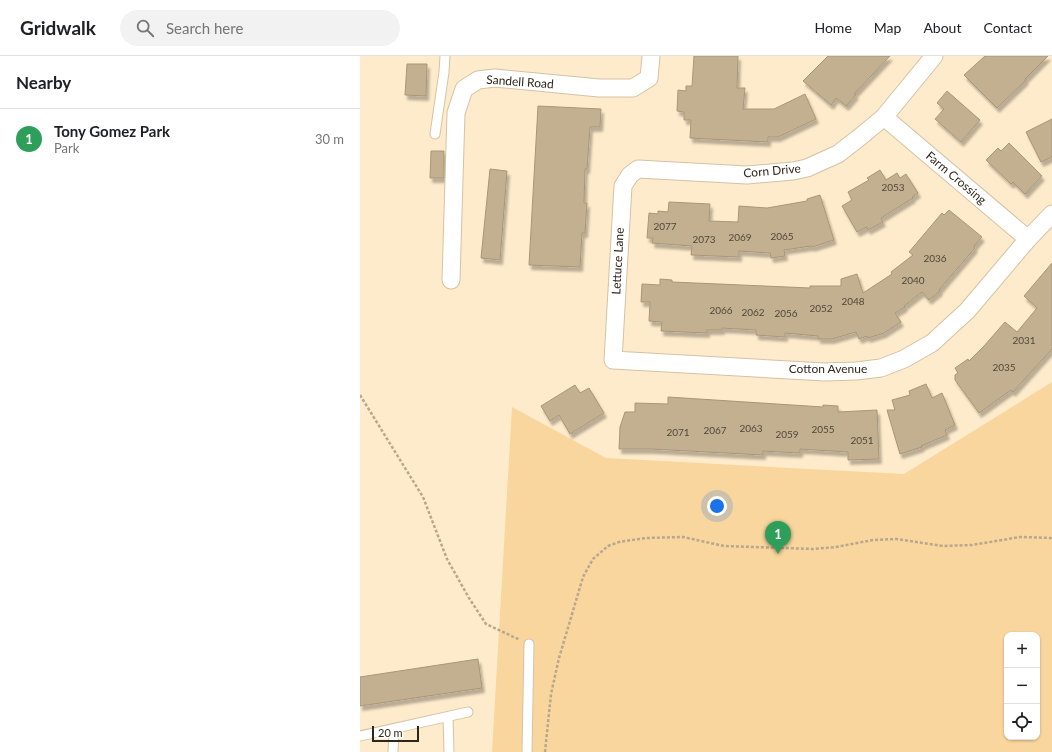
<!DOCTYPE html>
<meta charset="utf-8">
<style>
:root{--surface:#fff;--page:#f2f2f2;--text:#202124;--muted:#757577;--line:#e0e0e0;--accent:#0f766e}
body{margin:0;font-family:Lato,sans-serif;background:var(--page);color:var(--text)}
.controls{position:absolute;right:12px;bottom:12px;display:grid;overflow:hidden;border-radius:8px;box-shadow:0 1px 3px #0004}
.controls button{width:36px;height:36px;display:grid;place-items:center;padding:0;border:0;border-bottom:1px solid var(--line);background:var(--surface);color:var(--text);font:20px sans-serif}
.scale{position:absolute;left:12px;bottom:10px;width:47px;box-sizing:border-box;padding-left:4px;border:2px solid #2d261a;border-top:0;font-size:11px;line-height:14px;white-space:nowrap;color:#2d261a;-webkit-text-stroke:3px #fff;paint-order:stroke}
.you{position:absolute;left:357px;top:450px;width:14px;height:14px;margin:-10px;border:3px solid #fff;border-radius:50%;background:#1a73e8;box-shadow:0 0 0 6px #1a73e833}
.badge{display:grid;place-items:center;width:26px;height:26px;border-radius:50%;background:var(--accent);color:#fff;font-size:13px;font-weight:700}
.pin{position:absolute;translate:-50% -33px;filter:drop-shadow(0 1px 2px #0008)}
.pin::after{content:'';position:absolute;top:21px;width:14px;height:12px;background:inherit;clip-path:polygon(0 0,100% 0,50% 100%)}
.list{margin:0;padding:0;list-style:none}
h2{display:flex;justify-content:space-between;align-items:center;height:52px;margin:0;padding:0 16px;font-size:17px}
h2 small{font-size:13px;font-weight:400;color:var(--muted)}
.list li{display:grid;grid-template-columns:26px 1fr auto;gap:12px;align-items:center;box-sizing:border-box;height:60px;padding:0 16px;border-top:1px solid var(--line)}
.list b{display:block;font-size:15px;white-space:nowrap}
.list p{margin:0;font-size:13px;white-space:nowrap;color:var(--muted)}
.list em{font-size:13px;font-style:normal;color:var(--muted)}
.icon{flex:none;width:22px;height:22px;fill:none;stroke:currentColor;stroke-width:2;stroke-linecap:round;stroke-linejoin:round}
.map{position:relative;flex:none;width:692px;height:696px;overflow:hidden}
header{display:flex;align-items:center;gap:24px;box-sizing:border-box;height:56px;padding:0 20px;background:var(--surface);border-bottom:1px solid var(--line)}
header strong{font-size:19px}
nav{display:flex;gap:22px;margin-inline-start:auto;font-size:14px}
.search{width:280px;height:36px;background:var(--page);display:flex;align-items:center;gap:10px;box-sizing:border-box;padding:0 14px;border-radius:22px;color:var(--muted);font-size:15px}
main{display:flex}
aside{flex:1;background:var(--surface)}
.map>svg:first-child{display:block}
.green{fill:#f9d69d;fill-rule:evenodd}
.building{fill:#c2b091;stroke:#a89678;filter:url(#shadow)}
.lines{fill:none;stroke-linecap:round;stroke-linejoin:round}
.service-casing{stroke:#d5c2a3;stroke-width:11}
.minor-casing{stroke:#d5c2a3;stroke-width:19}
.path{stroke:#b6a78e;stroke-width:2.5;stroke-dasharray:3 2;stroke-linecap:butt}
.service{stroke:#fff;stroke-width:9}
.minor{stroke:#fff;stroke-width:17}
.labels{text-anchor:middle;stroke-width:3.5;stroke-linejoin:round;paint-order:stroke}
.number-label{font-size:10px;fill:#524838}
.street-label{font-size:12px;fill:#2d261a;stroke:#fff}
</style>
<header>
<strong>Gridwalk</strong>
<div class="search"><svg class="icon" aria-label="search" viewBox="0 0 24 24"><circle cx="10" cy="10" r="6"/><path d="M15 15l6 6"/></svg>Search here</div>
<nav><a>Home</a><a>Map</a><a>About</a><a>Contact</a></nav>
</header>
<main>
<aside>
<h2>Nearby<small></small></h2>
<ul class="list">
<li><span class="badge" style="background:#2e9e5b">1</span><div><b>Tony Gomez Park</b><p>Park</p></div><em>30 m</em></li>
</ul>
</aside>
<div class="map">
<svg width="692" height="696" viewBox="0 0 692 696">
<defs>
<filter id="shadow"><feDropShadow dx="2.5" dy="4.5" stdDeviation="1" flood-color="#0004"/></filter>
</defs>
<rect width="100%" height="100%" fill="#feebcb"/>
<path class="green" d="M692,326V696H132L152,351L246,402L544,418ZM647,579H677V681H647Z"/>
<g class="building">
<path d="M334,0H378L377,32H385L383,53H414L445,38L456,63L418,81H408V86L330,82L331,64H324V56L317,55L318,34L326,35V30H332Z"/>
<path d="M468,0H530L494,38L496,39L486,50L476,42L471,49L443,25Z"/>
<path d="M625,0H688L665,23L666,24L637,52L604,19Z"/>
<path d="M47,8H67L66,40L45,39Z"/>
<path d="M587,35L620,64L601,86L575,63L584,53L577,47Z"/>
<path d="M178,50L241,53L240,71H230L227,113H225L224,147H227L225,177H222L220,211L169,209Z"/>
<path d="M692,63V101L681,106L666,76Z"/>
<path d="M649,87L682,120L665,138L653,126L651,128L626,104L638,92L641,95Z"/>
<path d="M71,95H84V122H70Z"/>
<path d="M130,113L147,115L140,204L121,202Z"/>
<path d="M520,114L526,124L537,117L540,122L546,118L558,137L552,141L553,142L521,162L523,166L508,174L507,171L497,176L482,150L492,144L488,136L509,124L507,122Z"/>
<path d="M460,139L474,184L452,191L451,190L424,194L425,200L411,202L410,197L379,195V201L331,199L332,190L292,187L293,182H287L289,157L298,158V155L308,156L309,146L350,148L349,165L378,166L379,150L407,152L447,145V143Z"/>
<path d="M589,154L622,181L614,190L615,192L579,234L580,235L569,244L562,236L544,250L545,251L535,257L541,266L524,277L508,282L507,280L499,283L496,276L472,283H458V280L425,277V281L396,279V274L362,272V274H347V277L301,275L302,266L289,265L290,246H281L282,228L300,229V223L312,224V226L450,232V230H481V223L497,218L503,237L532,218L531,216L553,199L549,196L582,157L584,159Z"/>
<path d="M692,207V293L653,336L651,334L619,357L595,324V319L598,317L595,312L608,303L609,305L624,290L645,266L657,276L677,252L664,240Z"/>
<path d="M566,328L572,342L582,337L595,369L585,374L587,379L561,390L562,391L540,398L527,354H535L532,344L550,339L549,335Z"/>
<path d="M215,329L220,337L229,332L244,357L210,378L199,359L190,365L181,350Z"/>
<path d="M308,341L463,351V349L478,350V356L517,354L519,403L488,404V396L440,393V397L403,395V399L291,393H259L260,371L265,356H275V347L308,348Z"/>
<path d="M118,603L122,632L0,650V621Z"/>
</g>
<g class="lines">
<defs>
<g id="service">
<path d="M75,78L84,16L85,0"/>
<path d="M88,661L89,696"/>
<path d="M0,680L108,656"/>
<path d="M33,696L34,673"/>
<path d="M167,696L169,588"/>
</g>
<g id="minor">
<path d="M574,0L524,61L500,81L478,98L447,112L433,115L387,119L278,113L270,119L263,130L253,304L465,316L496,315L521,312L544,303L572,287L607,255L668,183L692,158"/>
<path d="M524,61L668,183"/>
<path d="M91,224L96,57L104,33L118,24L135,22L239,32H273L289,22L291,0"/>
</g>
</defs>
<use href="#service" class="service-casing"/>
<use href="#minor" class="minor-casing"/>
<g class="path">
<path d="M0,339L63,441L87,503L109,542L126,568L160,584"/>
<path d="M185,696L191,638L199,602L223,521L233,503L248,490L259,486L286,482L323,481L364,490L453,493L476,491L513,484L536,483L583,490L612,489L660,481L692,482"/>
</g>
<use href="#service" class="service"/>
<use href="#minor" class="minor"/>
</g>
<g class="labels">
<g class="number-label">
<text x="533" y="135">2053</text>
<text x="305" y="174">2077</text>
<text x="422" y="184">2065</text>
<text x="380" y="185">2069</text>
<text x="344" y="187">2073</text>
<text x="575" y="206">2036</text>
<text x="553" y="228">2040</text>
<text x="493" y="249">2048</text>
<text x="461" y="256">2052</text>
<text x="361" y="258">2066</text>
<text x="393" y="260">2062</text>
<text x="426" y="261">2056</text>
<text x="664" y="288">2031</text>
<text x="644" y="315">2035</text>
<text x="391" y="376">2063</text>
<text x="463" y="377">2055</text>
<text x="355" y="378">2067</text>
<text x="318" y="380">2071</text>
<text x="427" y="382">2059</text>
<text x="502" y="388">2051</text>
</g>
<g class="street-label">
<text transform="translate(160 26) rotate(4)" y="4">Sandell Road</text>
<text transform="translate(412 115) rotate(-5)" y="4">Corn Drive</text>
<text transform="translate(596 122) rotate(40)" y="4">Farm Crossing</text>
<text transform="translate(258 205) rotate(-87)" y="4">Lettuce Lane</text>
<text x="468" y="317">Cotton Avenue</text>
</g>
</g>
</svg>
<div class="controls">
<button>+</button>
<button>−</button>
<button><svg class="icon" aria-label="locate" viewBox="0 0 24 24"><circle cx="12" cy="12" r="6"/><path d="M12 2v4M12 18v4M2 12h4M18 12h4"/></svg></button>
</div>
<div class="scale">20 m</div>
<div class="you"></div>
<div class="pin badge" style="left:418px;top:498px;background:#2e9e5b">1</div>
</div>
</main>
